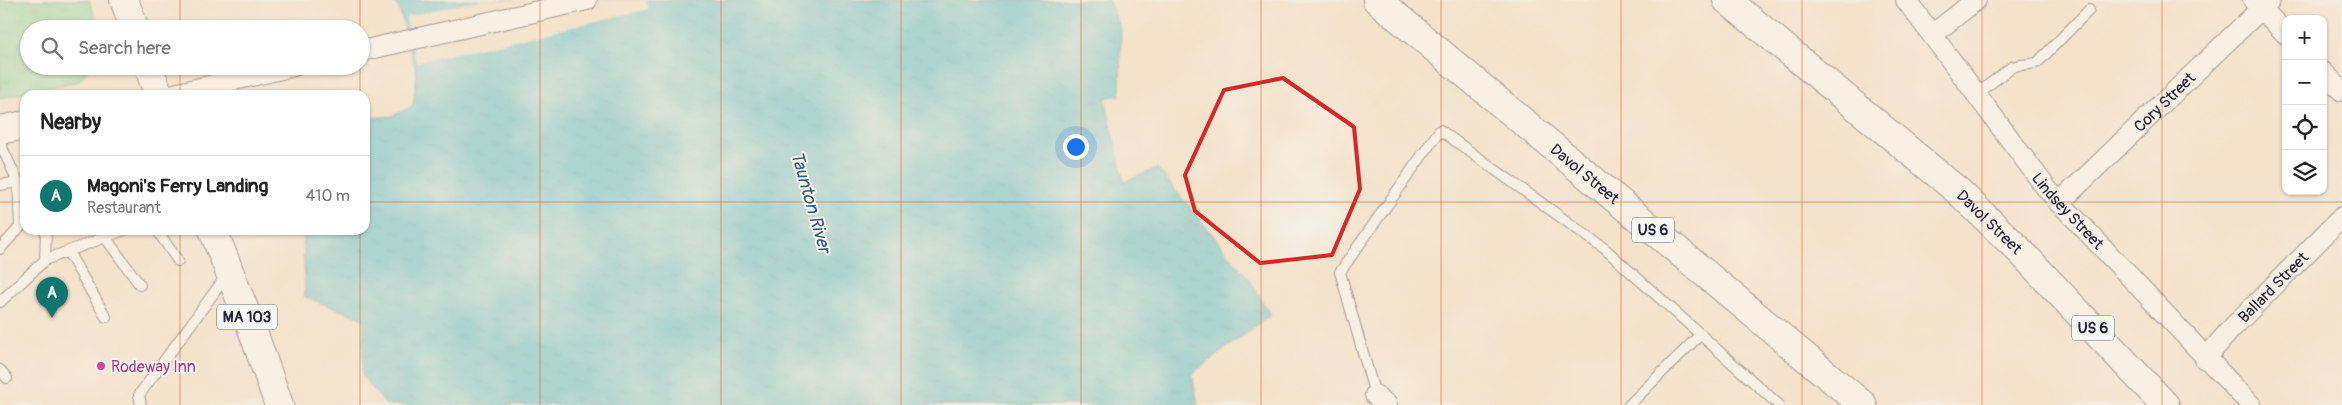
<!DOCTYPE html>
<meta charset="utf-8">
<style>
:root{--surface:#fff;--page:#f6f6f6;--text:#222;--muted:#767676;--line:#e0e0e0;--accent:#0f766e}
body{margin:0;font-family:Pangolin,sans-serif;background:var(--page);color:var(--text)}
.controls{position:absolute;right:15px;top:15px;display:grid;overflow:hidden;border-radius:10px;box-shadow:0 1px 4px #0004}
.controls button{width:45px;height:45px;display:grid;place-items:center;padding:0;border:0;border-bottom:1px solid var(--line);background:var(--surface);color:var(--text);font:25px sans-serif}
.you{position:absolute;left:1075px;top:146px;width:18px;height:18px;margin:-12px;border:4px solid #fff;border-radius:50%;background:#1a73e8;box-shadow:0 0 0 8px #1a73e833}
.badge{display:grid;place-items:center;width:32px;height:32px;border-radius:50%;background:var(--accent);color:#fff;font-size:16px;font-weight:700}
.pin{position:absolute;translate:-50% -41px;filter:drop-shadow(0 1px 2px #0008)}
.pin::after{content:'';position:absolute;top:26px;width:18px;height:15px;background:inherit;clip-path:polygon(0 0,100% 0,50% 100%)}
.list{margin:0;padding:0;list-style:none}
h2{display:flex;justify-content:space-between;align-items:center;height:65px;margin:0;padding:0 20px;font-size:21px}
h2 small{font-size:16px;font-weight:400;color:var(--muted)}
.list li{display:grid;grid-template-columns:32px 1fr auto;gap:15px;align-items:center;box-sizing:border-box;height:80px;padding:0 20px;border-top:1px solid var(--line)}
.list b{display:block;font-size:19px;white-space:nowrap}
.list p{margin:0;font-size:16px;white-space:nowrap;color:var(--muted)}
.list em{font-size:16px;font-style:normal;color:var(--muted)}
.icon{flex:none;width:28px;height:28px;fill:none;stroke:currentColor;stroke-width:2;stroke-linecap:round;stroke-linejoin:round}
.map{position:relative;flex:none;width:2342px;height:405px;overflow:hidden}
.search{position:absolute;background:var(--surface);box-shadow:0 1px 4px #0004;left:20px;top:20px;width:350px;height:55px;display:flex;align-items:center;gap:12px;box-sizing:border-box;padding:0 18px;border-radius:28px;color:var(--muted);font-size:19px}
.panel{position:absolute;background:var(--surface);box-shadow:0 1px 4px #0004;left:20px;top:90px;width:350px;height:145px;border-radius:15px}
.map>svg:first-child{display:block}
.park{fill:url(#park-tufts);stroke:#517e6e}
.water{fill:url(#water-ripples);stroke:#3e7488}
.pier{fill:#f4e2ca}
.lines{fill:none;stroke-linecap:round;stroke-linejoin:round}
.service-casing{stroke:#423f50;stroke-width:12}
.minor-casing{stroke:#423f50;stroke-width:22}
.secondary-casing{stroke:#423f50;stroke-width:30}
.primary-casing{stroke:#423f50;stroke-width:30}
.trunk-casing{stroke:#423f50;stroke-width:30}
.service{stroke:#fff;stroke-width:10}
.minor{stroke:#fff;stroke-width:20}
.secondary{stroke:#fff;stroke-width:28}
.primary{stroke:#fff;stroke-width:28}
.trunk{stroke:#fff;stroke-width:28}
.marked{fill:none;stroke:#d62828;stroke-width:4;stroke-linejoin:round}
.grid{fill:none;stroke:#de560e;stroke-width:1;stroke-opacity:0.55}
.hotel-dot{fill:#d1479c;stroke:#f6f6f2;stroke-width:2}
.labels{text-anchor:middle;stroke-width:4;stroke-linejoin:round;paint-order:stroke}
.shield{fill:#f6f6f2;stroke:#626272;stroke-width:1}
.shield-label{font-size:15px;font-weight:bold;fill:#22223b}
.street-label{font-size:16px;fill:#22223b;stroke:#f6f6f2}
.hotel-label{font-size:16px;fill:#b23c85;stroke:#f6f6f2;text-anchor:start}
.water-label{font-size:18px;font-style:italic;fill:#365b71;stroke:#f6f6f2}
</style>
<div class="map">
<svg width="2342" height="405" viewBox="0 0 2342 405">
<defs>
<pattern id="park-tufts" width="24" height="20" patternUnits="userSpaceOnUse" patternTransform="scale(1.25)"><rect width="24" height="20" fill="#80daa0"/><path d="M3 7l-1-3M5 7V3M7 7l1-3M15 17l-1-3M17 17v-4M19 17l1-3" fill="none" stroke="#6ebb8b"/></pattern>
<pattern id="water-ripples" width="26" height="14" patternUnits="userSpaceOnUse" patternTransform="scale(1.25)"><rect width="26" height="14" fill="#5ac5d4"/><path d="M2 4q2-2 4 0t4 0M15 11q2-2 4 0t4 0" fill="none" stroke="#4ea9b7"/></pattern>
</defs>
<rect width="100%" height="100%" fill="#f6f6f2"/>
<filter id="ink" filterUnits="userSpaceOnUse"><feTurbulence type="fractalNoise" baseFrequency=".02" numOctaves="2"/><feDisplacementMap in="SourceGraphic" scale="10" xChannelSelector="R" yChannelSelector="G"/><feConvolveMatrix kernelMatrix="1 2 1 2 8 2 1 2 1" color-interpolation-filters="sRGB"/></filter>
<filter id="wash" filterUnits="userSpaceOnUse"><feTurbulence type="fractalNoise" baseFrequency=".0096" numOctaves="4" result="noise"/><feDisplacementMap in="SourceGraphic" scale="20" xChannelSelector="R" yChannelSelector="G"/><feGaussianBlur stdDeviation="1.12" result="paint"/><feColorMatrix in="noise" values="0 0 0 0 0 0 0 0 0 0 0 0 0 0 0 0 0 1.4 0 .05"/><feComposite in="paint" operator="in"/></filter>
<g filter="url(#wash)">
<rect width="100%" height="100%" fill="#f4e2ca"/>
<path class="park" d="M0,0H89L99,29H29V66H91L79,81L0,98Z"/>
<path class="water" d="M392,0H1108L1121,28L1120,95L1105,98L1124,182L1157,168L1250,280L1270,315L1192,374L1198,405H386L362,376L364,319L305,297L303,230H365V118L392,116L413,106L417,74L399,9Z"/>
<path class="pier" d="M480,0H646L648,9L416,62L406,17Z"/>
</g>
<g filter="url(#ink)">
<g class="lines">
<defs>
<g id="service">
<path d="M1976,95L2010,68C2020,63 2029,66 2038,62L2089,10"/>
<path d="M0,143L18,182L20,227L0,249"/>
<path d="M0,185L18,182"/>
<path d="M157,230L178,261"/>
<path d="M105,237L140,285"/>
<path d="M68,252L106,317"/>
<path d="M45,260L46,230"/>
<path d="M0,302L45,260L124,230"/>
<path d="M0,370L7,378"/>
<path d="M1375,395L1340,272L1440,130L1605,249L1779,405"/>
<path d="M141,405L139,395L227,275"/>
<path d="M1629,405L1701,334"/>
</g>
<g id="minor">
<path id="s1" d="M1906,0L2047,189L2251,405"/>
<path d="M2253,0L2286,34"/>
<path d="M1932,35L1976,0"/>
<path d="M361,51L587,0"/>
<path d="M2323,72L2342,91"/>
<path d="M170,95L294,66"/>
<path id="s2" d="M2059,203L2270,0"/>
<path id="s3" d="M2205,359L2231,329L2342,217"/>
<path d="M1375,395L1387,405"/>
</g>
<path id="secondary" d="M0,130L25,125"/>
<g id="primary">
<path d="M124,0L135,29"/>
<path d="M148,66L159,95"/>
<path d="M213,230L252,329L279,405"/>
</g>
<g id="trunk">
<path id="s4" d="M1377,0L1863,405"/>
<path id="s5" d="M1727,0L1958,191L2021,252L2165,405"/>
</g>
</defs>
<use href="#service" class="service-casing"/>
<use href="#minor" class="minor-casing"/>
<use href="#secondary" class="secondary-casing"/>
<use href="#primary" class="primary-casing"/>
<use href="#trunk" class="trunk-casing"/>
<use href="#service" class="service"/>
<use href="#minor" class="minor"/>
<use href="#secondary" class="secondary"/>
<use href="#primary" class="primary"/>
<use href="#trunk" class="trunk"/>
</g>
</g>
<path d="M0 0H2342V405H0ZM1283,78L1354,127L1360,189L1332,255L1260,263L1195,211L1185,175L1224,90Z" fill="#f4e2ca" fill-opacity=".55" fill-rule="evenodd"/>
<path class="marked" d="M1283,78L1354,127L1360,189L1332,255L1260,263L1195,211L1185,175L1224,90Z"/>
<path class="grid" d="M180,0V29M360,0V29M540,0V405M721,0V405M901,0V405M1081,0V405M1261,0V405M1441,0V405M1621,0V405M1802,0V405M1982,0V405M2162,0V405M180,66V95M360,66V95M0,202H25M365,202H2342M180,230V405M360,230V405"/>
<circle class="hotel-dot" cx="101" cy="366" r="5"/>
<g class="labels">
<g class="shield">
<rect x="1632" y="217.5" width="42" height="25" rx="4"/>
<rect x="217" y="304.5" width="60" height="25" rx="4"/>
<rect x="2072" y="315.5" width="42" height="25" rx="4"/>
</g>
<g class="shield-label">
<text x="1653" y="235">US 6</text>
<text x="247" y="322">MA 103</text>
<text x="2093" y="333">US 6</text>
</g>
<g class="street-label">
<text dy="6" stroke="none"><textPath href="#s2" startOffset="146">Cory Street</textPath></text>
<text dy="6" stroke="none"><textPath href="#s4" startOffset="271">Davol Street</textPath></text>
<text dy="6" stroke="none"><textPath href="#s1" startOffset="266">Lindsey Street</textPath></text>
<text dy="6" stroke="none"><textPath href="#s5" startOffset="344">Davol Street</textPath></text>
<text dy="6" stroke="none"><textPath href="#s3" startOffset="99">Ballard Street</textPath></text>
</g>
<g class="hotel-label">
<text x="111" y="372">Rodeway Inn</text>
</g>
<g class="water-label">
<text transform="translate(811 202) rotate(74)" y="6">Taunton River</text>
</g>
</g>
</svg>
<div class="controls">
<button>+</button>
<button>−</button>
<button><svg class="icon" aria-label="locate" viewBox="0 0 24 24"><circle cx="12" cy="12" r="6"/><path d="M12 2v4M12 18v4M2 12h4M18 12h4"/></svg></button>
<button><svg class="icon" aria-label="layers" viewBox="0 0 24 24"><path d="M12 4l9 5-9 5-9-5zM3 14l9 5 9-5"/></svg></button>
</div>
<div class="you"></div>
<div class="pin badge" style="left:52px;top:318px">A</div>
<div class="search"><svg class="icon" aria-label="search" viewBox="0 0 24 24"><circle cx="10" cy="10" r="6"/><path d="M15 15l6 6"/></svg>Search here</div>
<section class="panel">
<h2>Nearby<small></small></h2>
<ul class="list">
<li><span class="badge">A</span><div><b>Magoni's Ferry Landing</b><p>Restaurant</p></div><em>410 m</em></li>
</ul>
</section>
</div>
